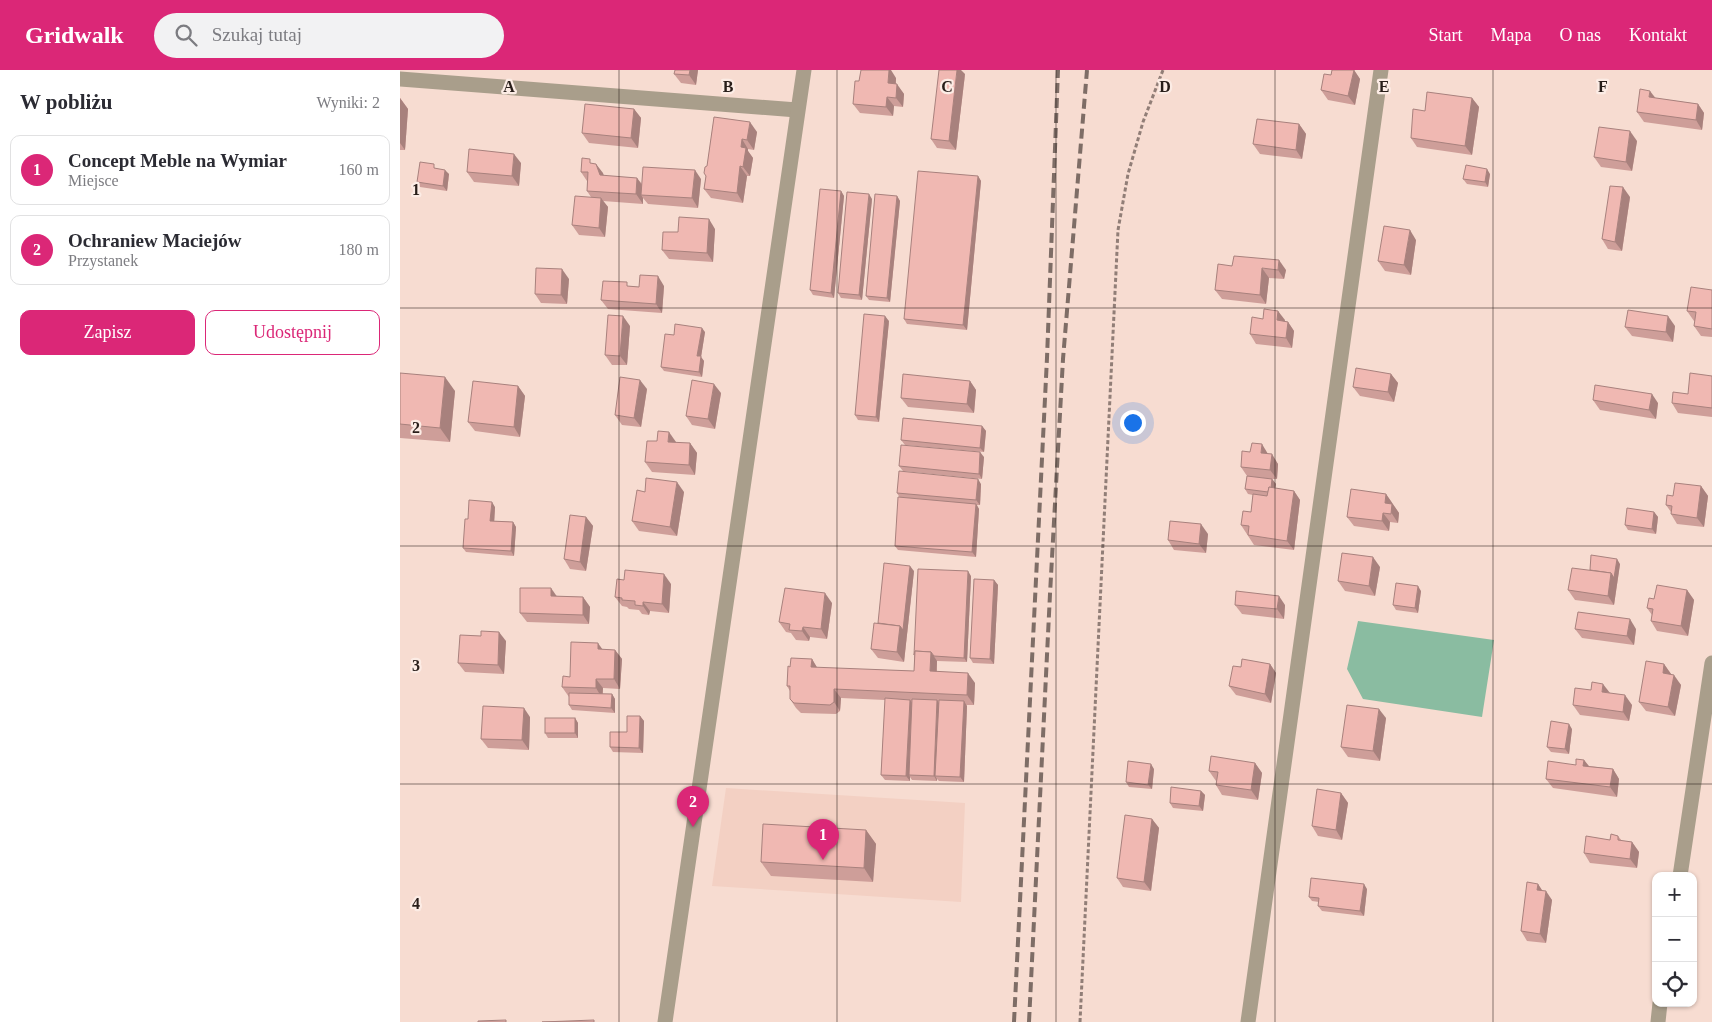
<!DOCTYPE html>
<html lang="pl">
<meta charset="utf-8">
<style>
:root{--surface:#fff;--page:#f2f2f3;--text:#2b2b33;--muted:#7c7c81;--line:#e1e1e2;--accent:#db2777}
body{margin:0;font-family:"Times New Roman",serif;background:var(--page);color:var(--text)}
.controls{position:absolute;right:15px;bottom:15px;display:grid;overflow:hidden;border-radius:10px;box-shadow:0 1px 4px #0004}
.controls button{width:45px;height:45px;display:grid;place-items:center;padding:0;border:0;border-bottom:1px solid var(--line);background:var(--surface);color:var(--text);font:25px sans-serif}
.you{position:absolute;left:732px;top:352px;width:18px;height:18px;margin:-12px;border:4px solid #fff;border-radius:50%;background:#1a73e8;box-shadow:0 0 0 8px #1a73e833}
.badge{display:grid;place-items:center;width:32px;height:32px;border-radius:50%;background:var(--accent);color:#fff;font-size:16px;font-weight:700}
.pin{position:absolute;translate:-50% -41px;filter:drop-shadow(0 1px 2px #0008)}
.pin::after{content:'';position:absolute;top:26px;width:18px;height:15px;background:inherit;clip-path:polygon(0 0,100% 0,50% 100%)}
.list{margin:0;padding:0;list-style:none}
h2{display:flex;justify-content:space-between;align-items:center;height:65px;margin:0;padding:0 20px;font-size:21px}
h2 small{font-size:16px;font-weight:400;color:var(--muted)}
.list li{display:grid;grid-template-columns:32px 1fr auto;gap:15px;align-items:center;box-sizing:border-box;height:70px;margin:0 10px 10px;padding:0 10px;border:1px solid var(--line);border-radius:10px}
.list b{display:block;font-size:19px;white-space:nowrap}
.list p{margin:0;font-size:16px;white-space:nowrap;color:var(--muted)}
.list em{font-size:16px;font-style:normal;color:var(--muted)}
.actions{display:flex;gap:10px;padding:15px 20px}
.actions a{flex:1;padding:11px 0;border:1px solid var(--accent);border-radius:10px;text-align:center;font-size:18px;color:var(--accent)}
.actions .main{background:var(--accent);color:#fff}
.icon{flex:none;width:28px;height:28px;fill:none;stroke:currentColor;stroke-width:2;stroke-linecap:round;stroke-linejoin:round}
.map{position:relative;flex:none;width:1312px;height:952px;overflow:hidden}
header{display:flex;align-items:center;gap:30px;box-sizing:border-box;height:70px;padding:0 25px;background:var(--accent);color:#fff}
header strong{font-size:24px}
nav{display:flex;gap:28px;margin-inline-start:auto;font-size:18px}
.search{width:350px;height:45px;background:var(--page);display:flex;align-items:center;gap:12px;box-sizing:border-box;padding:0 18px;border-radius:28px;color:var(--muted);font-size:19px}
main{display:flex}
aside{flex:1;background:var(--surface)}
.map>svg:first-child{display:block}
.built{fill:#f3d0c3}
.forest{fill:#8abca1}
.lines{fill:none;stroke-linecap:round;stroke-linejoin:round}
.path{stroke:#917e77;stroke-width:3;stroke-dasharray:4 2.5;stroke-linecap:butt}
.minor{stroke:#a99e8b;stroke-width:15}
.rail{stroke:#7e6d66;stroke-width:4;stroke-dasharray:10 5;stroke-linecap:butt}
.wall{fill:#ce9e99}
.shaded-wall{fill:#a8817d}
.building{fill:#f0b8b2;stroke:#a8817d}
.grid{fill:none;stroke:#281e1a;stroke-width:1;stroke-opacity:0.55}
.grid-label{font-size:16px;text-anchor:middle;font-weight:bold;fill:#281e1a;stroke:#fcece5;stroke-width:4.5;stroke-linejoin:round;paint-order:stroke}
</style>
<header>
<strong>Gridwalk</strong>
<div class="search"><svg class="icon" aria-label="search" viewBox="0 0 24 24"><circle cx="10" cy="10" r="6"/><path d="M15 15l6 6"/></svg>Szukaj tutaj</div>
<nav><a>Start</a><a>Mapa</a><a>O nas</a><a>Kontakt</a></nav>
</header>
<main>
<aside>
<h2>W pobliżu<small>Wyniki: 2</small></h2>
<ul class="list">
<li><span class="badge">1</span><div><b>Concept Meble na Wymiar</b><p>Miejsce</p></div><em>160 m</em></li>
<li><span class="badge">2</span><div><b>Ochraniew Maciejów</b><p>Przystanek</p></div><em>180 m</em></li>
</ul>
<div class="actions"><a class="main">Zapisz</a><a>Udostępnij</a></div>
</aside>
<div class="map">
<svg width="1312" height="952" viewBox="0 0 1312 952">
<rect width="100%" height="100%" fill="#f7dcd1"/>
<path class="built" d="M326,718L565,733L561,832L312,816Z"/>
<path class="forest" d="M958,551L1094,570L1082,647L963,629L947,599Z"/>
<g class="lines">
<path class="path" d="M680,952L718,160L728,104L743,52L763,0"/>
<g class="minor">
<path d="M0,9L397,40"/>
<path d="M1280,806L1312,593"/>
<path d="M265,952L404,0"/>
<path d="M848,952L981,0"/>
<path d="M1258,952L1260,933"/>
</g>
<g class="rail">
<path d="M614,952L647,288L658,0"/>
<path d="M629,952L650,524L663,289L687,0"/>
</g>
</g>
<g class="wall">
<path d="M298,0L296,15L281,13L274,4Z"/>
<path d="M932,0H954L960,9L955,35L928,30L921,20L931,5Z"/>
<path d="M565,4L556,80L537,78L531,69Z"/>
<path d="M496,8V14L504,24L503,37L494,36L493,46L460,43L453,34L459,11Z"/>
<path d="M0,28L8,39L5,80H0Z"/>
<path d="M1072,28L1079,37L1072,85L1017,77L1011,68L1025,41Z"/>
<path d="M1255,28L1298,34L1304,43L1302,60L1244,52L1237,42Z"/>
<path d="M234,39L241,48L238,78L189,73L182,63Z"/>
<path d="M314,47L357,62L354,80L348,79V81L353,88L350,106H347L343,133L311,128L304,119Z"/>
<path d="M899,54L906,64L902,89L860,84L853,74Z"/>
<path d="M1237,71L1232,101L1201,97L1194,87Z"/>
<path d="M121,93L119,116L74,112L67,102Z"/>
<path d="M194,94H196L204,106L237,108L242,114L301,109L298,138L248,134L243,128V134L203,131L208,137L205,167L179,165L172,155L191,127L187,121V111L181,102Z"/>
<path d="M37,99L49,104L47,121L20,117L17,112Z"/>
<path d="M1090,104L1088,117L1067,114L1063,109Z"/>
<path d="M578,106L581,111L567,260L507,254L504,249Z"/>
<path d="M441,121L444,126L434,228L413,225L410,220Z"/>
<path d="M497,126L500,131L490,232L469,230L466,226Z"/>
<path d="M1230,127L1222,181L1208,179L1202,169Z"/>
<path d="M472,129L462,230L441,228L438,223Z"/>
<path d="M315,159L313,192L269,189L262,180L278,162Z"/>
<path d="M1016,170L1011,205L985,201L978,191Z"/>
<path d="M832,196L886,200L884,209L869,208L866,234L822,229L815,220Z"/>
<path d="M169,209L167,234L141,233L135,224Z"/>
<path d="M230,216L239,217L264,216L262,243L208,239L201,230Z"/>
<path d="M1312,220V267L1301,266L1294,256L1295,251H1294L1287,241Z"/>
<path d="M878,241L884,251L888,252L894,261L892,278L856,274L850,264L863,249Z"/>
<path d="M489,251L479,352L458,350L455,345Z"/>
<path d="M230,256L227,295H212L205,285Z"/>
<path d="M1275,256L1273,272L1232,266L1225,257Z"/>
<path d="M305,262L301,287L304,291L302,307L264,301L261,297L274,265Z"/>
<path d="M0,303L55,321L50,372L0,368Z"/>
<path d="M991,304L998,313L994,332L960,326L953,317Z"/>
<path d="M1312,306V347L1278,343L1272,333L1288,324Z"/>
<path d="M570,311L576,320L574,343L508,337L501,328Z"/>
<path d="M118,316L125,326L120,367L75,361L68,352Z"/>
<path d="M247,319L241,357L222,355L215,345Z"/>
<path d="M321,323L315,359L292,355L286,346Z"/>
<path d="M1193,330L1258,333L1256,349L1200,340Z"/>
<path d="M582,356L586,361L584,382L505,375L501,370Z"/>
<path d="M257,371L276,372V373H290L297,383L295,405L252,402L245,392Z"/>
<path d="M868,384L878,394L877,409H872L876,414L875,418L894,421L900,430L894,480L854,475L841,455L851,442L853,425L848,424L845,419L847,406L841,397Z"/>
<path d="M584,387L582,409L503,401L499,396Z"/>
<path d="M581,414L580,435H577L579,439L576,487L498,480L495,476L500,428L497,423Z"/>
<path d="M1301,416L1308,426L1304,457L1277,454L1271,444V442L1266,435L1273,426Z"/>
<path d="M245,422H284L277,466L239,461L232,451Z"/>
<path d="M986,424L999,443L998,453L990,452L989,461L954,456L947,447Z"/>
<path d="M95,437L94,451L113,452L116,457L114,486L66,482L63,478L68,449Z"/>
<path d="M1254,442L1258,447L1256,464L1228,460L1225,455Z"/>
<path d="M186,447L193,456L186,501L170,499L164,489Z"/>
<path d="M808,464L806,483L774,480L768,470Z"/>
<path d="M1220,494L1214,535L1175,530L1168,520L1190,500Z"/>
<path d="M980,497L975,526L945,521L938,511Z"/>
<path d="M514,501L504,592L478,588L471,579L478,553Z"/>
<path d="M571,506L567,592L537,591V602L575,613L574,635H566L567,636L564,712L539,711L537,709V711L512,710L510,707V711L485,710L481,705L485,630L441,628L440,641L436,644L401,643L396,638L390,629V621L387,616L390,597L412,589L417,598L514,601V585Z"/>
<path d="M594,510L598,515L594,594L573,593L570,588Z"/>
<path d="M271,514L269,543L250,541L249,545L242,544L239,540L229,539L227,537L222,536L215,527Z"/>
<path d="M1287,520L1294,530L1288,566L1257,561L1251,551L1252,545L1247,538L1254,529Z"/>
<path d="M1021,521L1018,543L996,540L993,535Z"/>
<path d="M157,526L183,527L190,537L189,554L127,552L120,543Z"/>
<path d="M432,533L427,569L410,567L409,571L396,570L391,563L386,562L379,552Z"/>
<path d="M835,535H885L884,549L842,544Z"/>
<path d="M1175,559H1236L1234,575L1182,568Z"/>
<path d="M106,571L104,604L65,602L58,593Z"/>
<path d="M202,579L215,580L222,589L220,619L203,618V624H212L215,629V643L172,640L169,635V627L162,617L170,607Z"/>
<path d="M870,594L876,603L871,633L836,625L829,616L841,597Z"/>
<path d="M1264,594L1271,604V605L1281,615L1275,646L1246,641L1239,632Z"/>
<path d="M1210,623L1232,635L1229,651L1180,645L1173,635Z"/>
<path d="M240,646L244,651L243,683L213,682L210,677L227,662Z"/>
<path d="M130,647L129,680L88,678L81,669Z"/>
<path d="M175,648L178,653V668H148L145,663Z"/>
<path d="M986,648L980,691L948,687L941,677Z"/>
<path d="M1172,659L1169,684L1151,682L1147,677Z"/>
<path d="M1184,690L1189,696L1213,699L1219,709L1217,727L1153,718L1146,709L1176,695Z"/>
<path d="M855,693L862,703L858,730L822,725L816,715V711L809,701Z"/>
<path d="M754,699L752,719L729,717L726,712Z"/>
<path d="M801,721L805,725L803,741L773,738L770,733Z"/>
<path d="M941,723L948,733L942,770L918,766L912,756Z"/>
<path d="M752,749L759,758L751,821L723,817L717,808Z"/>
<path d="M466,760L476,774L473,812L371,806L361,792Z"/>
<path d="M1218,766L1222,771L1232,772L1239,782L1237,798L1190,793L1184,783Z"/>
<path d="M1138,814L1142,821L1152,830L1146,873L1127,871L1121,861Z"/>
<path d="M967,819L964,846L922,841L918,836L919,832L912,831L909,827Z"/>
</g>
<g class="shaded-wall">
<path d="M290,0H298L296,15L289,5Z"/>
<path d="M489,0H491L496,8L495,23L488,13Z"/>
<path d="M557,0H561L565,4L556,80L549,71Z"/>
<path d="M954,0L960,9L955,35L948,26Z"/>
<path d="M497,14L504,24L503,37L496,28Z"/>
<path d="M1250,21L1257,30L1249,27Z"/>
<path d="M487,27L494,36L493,46L486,37Z"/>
<path d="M0,28L8,39L5,80L0,73Z"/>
<path d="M1072,28L1079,37L1072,85L1065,76Z"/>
<path d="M1298,34L1304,43L1302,60L1296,50Z"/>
<path d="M234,39L241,48L238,78L231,68Z"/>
<path d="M350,52L357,62L354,80L347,70Z"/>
<path d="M899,54L906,64L902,89L896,80Z"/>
<path d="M1230,61L1237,71L1232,101L1226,92Z"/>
<path d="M342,69L348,79V81L353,88L350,106L343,97L341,77Z"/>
<path d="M114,84L121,93L119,116L112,106Z"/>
<path d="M196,94L203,103L207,115L200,105Z"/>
<path d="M340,96L347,106L343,133L337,123Z"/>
<path d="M1087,99L1090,104L1088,117L1085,112Z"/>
<path d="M45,100L49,104L47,121L43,116Z"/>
<path d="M295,100L301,109L298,138L292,128Z"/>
<path d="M578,106L581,111L567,260L563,255Z"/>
<path d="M237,108L244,118L241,125L243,128V134L236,124Z"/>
<path d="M1223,117L1230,127L1222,181L1215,172Z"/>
<path d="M441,121L444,126L434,228L431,223Z"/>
<path d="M469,124L472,129L462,230L459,225Z"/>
<path d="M497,126L500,131L490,232L487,228Z"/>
<path d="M201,128L208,137L205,167L199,158Z"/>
<path d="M309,149L315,159L313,192L307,183Z"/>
<path d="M1010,160L1016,170L1011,205L1004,195Z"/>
<path d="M879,190L886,200L884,209L878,200Z"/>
<path d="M862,198L869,208L866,234L860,225Z"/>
<path d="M162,199L169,209L167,234L161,225Z"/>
<path d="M258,206L264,216L262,243L256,234Z"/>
<path d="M878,241L885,250L884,260L877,250Z"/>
<path d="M223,246L230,256L227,295L220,286Z"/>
<path d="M485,246L489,251L479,352L476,347Z"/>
<path d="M1268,246L1275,256L1273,272L1266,262Z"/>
<path d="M888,252L894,261L892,278L886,268Z"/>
<path d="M302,258L305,262L301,287L304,291L302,307L299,302L297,286Z"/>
<path d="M991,304L998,313L994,332L988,322Z"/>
<path d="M45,307L55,321L50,372L40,358Z"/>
<path d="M240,310L247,319L241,357L234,348Z"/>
<path d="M570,311L576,320L574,343L567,334Z"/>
<path d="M314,314L321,323L315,359L308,349Z"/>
<path d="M118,316L125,326L120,367L114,357Z"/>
<path d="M1252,324L1258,333L1256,349L1249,340Z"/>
<path d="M582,356L586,361L584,382L580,378Z"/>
<path d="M269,362L276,372L275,382L268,372Z"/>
<path d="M290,373L297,383L295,405L289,395Z"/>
<path d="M862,374L868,384L861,383Z"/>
<path d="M580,382L584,387L582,409L579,404Z"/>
<path d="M872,384L878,394L877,409L870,400Z"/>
<path d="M578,409L581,414L580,435L576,430Z"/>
<path d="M872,409L876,414L874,427L870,422Z"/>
<path d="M277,412L284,422L277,466L270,457Z"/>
<path d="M1301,416L1308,426L1304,457L1297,448Z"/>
<path d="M894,421L900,430L894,480L887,471Z"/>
<path d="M986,424L999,443L998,453L985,433Z"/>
<path d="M92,432L95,437L94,456L90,451Z"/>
<path d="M576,434L579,439L576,487L572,482Z"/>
<path d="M1254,442L1258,447L1256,464L1252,459Z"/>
<path d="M983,443L990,452L989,461L982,451Z"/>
<path d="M186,447L193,456L186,501L180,492Z"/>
<path d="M113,452L116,457L114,486L111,481Z"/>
<path d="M801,454L808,464L806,483L799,474Z"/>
<path d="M973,487L980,497L975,526L969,516Z"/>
<path d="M1217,489L1220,494L1214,535L1208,526L1211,503Z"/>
<path d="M510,496L514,501L504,592L497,582L500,556Z"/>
<path d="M568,501L571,506L567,592L564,588Z"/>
<path d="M264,504L271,514L269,543L262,534Z"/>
<path d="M594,510L598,515L594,594L590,589Z"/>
<path d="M1018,516L1021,521L1018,543L1015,538Z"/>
<path d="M151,518L158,528L151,526Z"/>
<path d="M1287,520L1294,530L1288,566L1281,556Z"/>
<path d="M425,523L432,533L427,569L421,559Z"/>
<path d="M879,526L885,535L884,549L877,539Z"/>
<path d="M183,527L190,537L189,554L183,545Z"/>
<path d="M243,532L250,541L249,545L243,536Z"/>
<path d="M1230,549L1236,559L1234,575L1227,566Z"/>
<path d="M403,557L410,567L409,571L402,561Z"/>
<path d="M99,562L106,571L104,604L98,595Z"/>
<path d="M198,573L205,583L198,579Z"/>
<path d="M215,580L222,589L220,619L214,609Z"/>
<path d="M531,582L537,591L536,611L530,601Z"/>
<path d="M412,589L418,599L411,597Z"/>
<path d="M870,594L876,603L871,633L865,624Z"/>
<path d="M1264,594L1271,604L1269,613L1263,603Z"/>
<path d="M568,603L575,613L574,635L567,625Z"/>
<path d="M1274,605L1281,615L1275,646L1268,637Z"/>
<path d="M196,609L203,618L202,628L196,618Z"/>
<path d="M1203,614L1210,623L1202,622Z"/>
<path d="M434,619L441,628L440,641L434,632Z"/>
<path d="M212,624L215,629V643L211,638Z"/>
<path d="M1225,625L1232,635L1229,651L1223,642Z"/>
<path d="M510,630L513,634L509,705L510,707V711L506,706Z"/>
<path d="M537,630L540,635L535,706L537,709V711L534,706Z"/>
<path d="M564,631L567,636L564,712L560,707Z"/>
<path d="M124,638L130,647L129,680L122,670Z"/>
<path d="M979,639L986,648L980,691L973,681Z"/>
<path d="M240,646L244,651L243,683L239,678Z"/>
<path d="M175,648L178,653V668L175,663Z"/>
<path d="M1169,654L1172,659L1169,684L1165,679Z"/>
<path d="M1184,690L1191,699L1183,696Z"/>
<path d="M855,693L862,703L858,730L851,720Z"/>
<path d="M751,694L754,699L752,719L748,715Z"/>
<path d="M1213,699L1219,709L1217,727L1210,717Z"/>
<path d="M801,721L805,725L803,741L799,736Z"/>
<path d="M941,723L948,733L942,770L936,760Z"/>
<path d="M752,749L759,758L751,821L744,812Z"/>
<path d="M466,760L476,774L473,812L464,798Z"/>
<path d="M1232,772L1239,782L1237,798L1230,789Z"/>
<path d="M964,814L967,819L964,846L960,841Z"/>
<path d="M1138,814L1144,823L1137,820Z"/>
<path d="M1146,821L1152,830L1146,873L1140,864Z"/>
</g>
<g class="building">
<path d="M275,0H290L289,5L274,4Z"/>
<path d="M461,0H489L488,13L497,14L496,28L487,27L486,37L453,34L455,11H459Z"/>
<path d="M539,0H557L549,71L531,69Z"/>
<path d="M932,0H954L948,26L921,20L924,4L931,5Z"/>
<path d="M1240,19L1250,21L1249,27L1298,34L1296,50L1237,42Z"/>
<path d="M1027,22L1072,28L1065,76L1011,68L1013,39L1025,41Z"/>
<path d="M185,34L234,39L231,68L182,63Z"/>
<path d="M314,47L350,52L347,70L342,69L341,77L346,78L343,97L340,96L337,123L304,119L306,106L304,103L305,97L307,96Z"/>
<path d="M857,49L899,54L896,80L853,74Z"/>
<path d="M1199,57L1230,61L1226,92L1194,87Z"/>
<path d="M69,79L114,84L112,106L67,102Z"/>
<path d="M182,88L190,89V93L196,94L200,105L237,108L236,124L187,121L188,102H181Z"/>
<path d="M20,92L34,94V98L45,100L43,116L17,112Z"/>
<path d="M1066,95L1087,99L1085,112L1063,109Z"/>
<path d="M243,97L295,100L292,128L241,125Z"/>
<path d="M518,101L578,106L563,255L504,249Z"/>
<path d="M1210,116L1223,117L1215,172L1202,169Z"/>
<path d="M420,119L441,121L431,223L410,220Z"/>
<path d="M447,122L469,124L459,225L438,223Z"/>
<path d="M475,124L497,126L487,228L466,226Z"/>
<path d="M175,126L201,128L199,158L172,155Z"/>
<path d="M279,147L309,149L307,183L262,180L263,162H278Z"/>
<path d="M984,156L1010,160L1004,195L978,191Z"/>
<path d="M834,186L879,190L878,200L862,198L860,225L815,220L818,194L832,196Z"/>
<path d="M136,198L162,199L161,225L135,224Z"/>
<path d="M240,205L258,206L256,234L201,230L203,211L227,212V216L239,217Z"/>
<path d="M1291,217L1312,220V259L1294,256L1296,242L1287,241Z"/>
<path d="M864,239L878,241L877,250L888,252L886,268L850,264L852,247L863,249Z"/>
<path d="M1228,240L1268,246L1266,262L1225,257Z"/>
<path d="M464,244L485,246L476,347L455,345Z"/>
<path d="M208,245L223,246L220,286L205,285Z"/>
<path d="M275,254L302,258L297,286H301L299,302L261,297L265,264L274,265Z"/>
<path d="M956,298L991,304L988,322L953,317Z"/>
<path d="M0,303L45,307L40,358L0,354Z"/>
<path d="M1290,303L1312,306V338L1272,333L1273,322L1288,324Z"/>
<path d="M503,304L570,311L567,334L501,328Z"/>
<path d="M220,307L240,310L234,348L215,345Z"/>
<path d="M292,310L314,314L308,349L286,346Z"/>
<path d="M73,311L118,316L114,357L68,352Z"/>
<path d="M1195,315L1252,324L1249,340L1193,330Z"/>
<path d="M503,348L582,356L580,378L501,370Z"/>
<path d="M258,361L269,362L268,372L290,373L289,395L245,392L247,371H257Z"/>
<path d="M852,373L862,374L861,383L872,384L870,400L841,397L842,381L850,382Z"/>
<path d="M501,375L580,382L579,404L499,396Z"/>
<path d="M499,401L578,409L576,430L497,423Z"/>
<path d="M847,406L872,409L871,418L869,417L868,422L845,419Z"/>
<path d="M246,408L277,412L270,457L232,451L237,420L245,422Z"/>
<path d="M1275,413L1301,416L1297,448L1271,444L1272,436L1266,435L1267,425L1273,426Z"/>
<path d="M869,417L894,421L887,471L848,465L849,456L841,455L843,441L851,442L853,424L867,426Z"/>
<path d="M951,419L986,424L985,433L992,434L991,444L983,443L982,451L947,447Z"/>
<path d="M498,427L576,434L572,482L495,476Z"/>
<path d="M69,430L92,432L90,451L113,452L111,481L63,478L65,449H68Z"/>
<path d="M1227,438L1254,442L1252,459L1225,455Z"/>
<path d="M170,445L186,447L180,492L164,489Z"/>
<path d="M770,451L801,454L799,474L768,470Z"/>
<path d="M942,483L973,487L969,516L938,511Z"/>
<path d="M1191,485L1217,489L1214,508L1211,503L1190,500Z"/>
<path d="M484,493L510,496L503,560L500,556L478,553Z"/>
<path d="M1172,498L1211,503L1208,526L1168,520Z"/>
<path d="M518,499L568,501L564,588L534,586L531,582L515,581L514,585Z"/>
<path d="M225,500L264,504L262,534L243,532V536L235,535V531L222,530V528L215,527L217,509L224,510Z"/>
<path d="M574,509L594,510L590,589L570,588Z"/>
<path d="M996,513L1018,516L1015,538L993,535Z"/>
<path d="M1257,515L1287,520L1281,556L1251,551L1253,539L1247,538L1249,528L1254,529Z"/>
<path d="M120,518H151V526L183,527V545L120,543Z"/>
<path d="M385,518L425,523L421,559L403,557L402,561L389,560L390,554L379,552Z"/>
<path d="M836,521L879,526L877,539L835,535Z"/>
<path d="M1178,542L1230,549L1227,566L1175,559Z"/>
<path d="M474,553L500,556L497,582L471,579Z"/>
<path d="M81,561L99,562L98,595L58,593L60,565L81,566Z"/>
<path d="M171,572L198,573V579L215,580L214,609H196V618L162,617L163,606L170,607Z"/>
<path d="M515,581L531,582L530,601L568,603L567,625L434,619V632L430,635L394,633L390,629V616H387L388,596L390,597L391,588L412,589L411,597L514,601Z"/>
<path d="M842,589L870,594L865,624L829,616L833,596L841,597Z"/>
<path d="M1246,591L1264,594L1263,603L1274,605L1268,637L1239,632Z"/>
<path d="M1192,612L1203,614L1202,622L1225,625L1223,642L1173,635L1175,618L1191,620Z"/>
<path d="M169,623L212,624L211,638L169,635Z"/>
<path d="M485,628L510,630L506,706L481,705Z"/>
<path d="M512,629L537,630L534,706L509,705Z"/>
<path d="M539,630L564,631L560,707L535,706Z"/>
<path d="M947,635L979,639L973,681L941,677Z"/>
<path d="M83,636L124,638L122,670L81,669Z"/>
<path d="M227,646H240L239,678L210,677V662H227Z"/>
<rect x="145" y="648" width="30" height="15"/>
<path d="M1151,651L1169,654L1165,679L1147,677Z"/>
<path d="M811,686L855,693L851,720L816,715L818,702L809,701Z"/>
<path d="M1176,689L1184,690L1183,696L1213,699L1210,717L1146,709L1148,691L1176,695Z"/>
<path d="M728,691L751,694L748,715L726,712Z"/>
<path d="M771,717L801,721L799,736L770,733Z"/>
<path d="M917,719L941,723L936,760L912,756Z"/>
<path d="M725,745L752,749L744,812L717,808Z"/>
<path d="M363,754L466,760L464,798L361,792Z"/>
<path d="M1211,764L1218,766V770L1232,772L1230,789L1184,783L1186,766L1210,770Z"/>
<path d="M911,808L964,814L960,841L918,836L919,828L909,827Z"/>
<path d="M1127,812L1138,814L1137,820L1146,821L1140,864L1121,861Z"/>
<path d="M106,950V952H78V951Z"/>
<path d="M194,950V952H142Z"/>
</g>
<path class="grid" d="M219,0V952M437,0V952M656,0V952M875,0V952M1093,0V952M0,238H1312M0,476H1312M0,714H1312"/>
<g class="grid-label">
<text x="109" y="22">A</text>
<text x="328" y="22">B</text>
<text x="547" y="22">C</text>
<text x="765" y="22">D</text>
<text x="984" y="22">E</text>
<text x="1203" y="22">F</text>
<text x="16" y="125">1</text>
<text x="16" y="363">2</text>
<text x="16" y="601">3</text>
<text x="16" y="839">4</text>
</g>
</svg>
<div class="controls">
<button>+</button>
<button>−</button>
<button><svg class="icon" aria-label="locate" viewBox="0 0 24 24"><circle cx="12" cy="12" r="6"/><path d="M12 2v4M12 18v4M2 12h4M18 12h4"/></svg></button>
</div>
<div class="you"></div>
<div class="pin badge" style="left:423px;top:790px">1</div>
<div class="pin badge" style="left:293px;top:757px">2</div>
</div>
</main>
